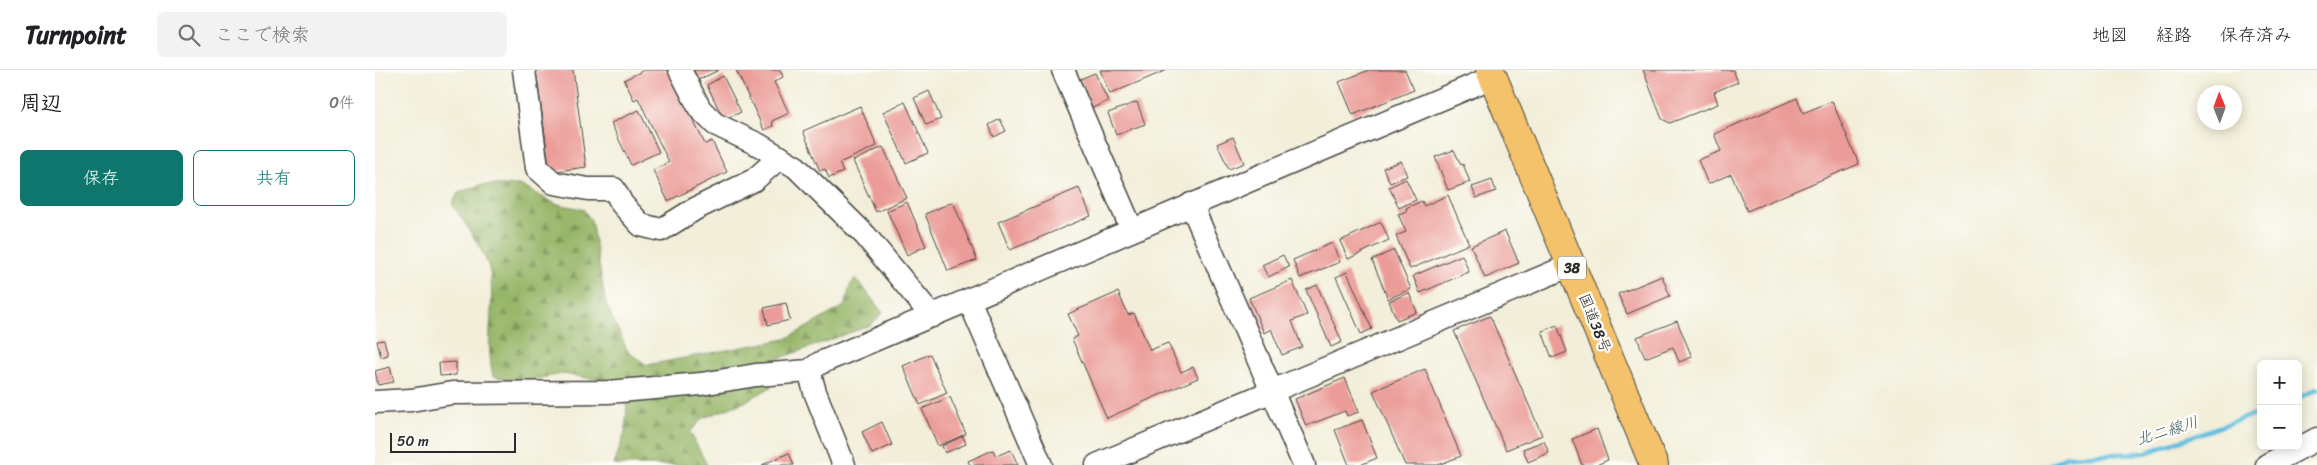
<!DOCTYPE html>
<html lang="ja">
<meta charset="utf-8">
<style>
:root{--surface:#fff;--page:#f2f2f2;--text:#202124;--muted:#757577;--line:#e0e0e0;--accent:#0f766e}
body{margin:0;font-family:Sriracha,"Klee One",sans-serif;background:var(--page);color:var(--text)}
.controls{position:absolute;right:15px;bottom:15px;display:grid;overflow:hidden;border-radius:8px;box-shadow:0 2px 12px #0003}
.controls button{width:45px;height:45px;display:grid;place-items:center;padding:0;border:0;border-bottom:1px solid var(--line);background:var(--surface);color:var(--text);font:25px sans-serif}
.compass{position:absolute;left:1822px;top:15px;width:45px;height:45px;border-radius:50%;background:var(--surface);box-shadow:0 2px 12px #0003;rotate:359deg}
.scale{position:absolute;left:15px;bottom:12px;width:126px;box-sizing:border-box;padding-left:5px;border:2px solid #2b2b2b;border-top:0;font-size:14px;line-height:18px;white-space:nowrap;color:#2b2b2b;-webkit-text-stroke:4px #fdfcf7;paint-order:stroke}
.list{margin:0;padding:0;list-style:none}
h2{display:flex;justify-content:space-between;align-items:center;height:65px;margin:0;padding:0 20px;font-size:21px}
h2 small{font-size:16px;font-weight:400;color:var(--muted)}
.actions{display:flex;gap:10px;padding:15px 20px}
.actions a{flex:1;padding:11px 0;border:1px solid var(--accent);border-radius:8px;text-align:center;font-size:18px;color:var(--accent)}
.actions .main{background:var(--accent);color:#fff}
.icon{flex:none;width:28px;height:28px;fill:none;stroke:currentColor;stroke-width:2;stroke-linecap:round;stroke-linejoin:round}
.map{position:relative;flex:none;width:1942px;height:395px;overflow:hidden}
header{display:flex;align-items:center;gap:30px;box-sizing:border-box;height:70px;padding:0 25px;background:var(--surface);border-bottom:1px solid var(--line)}
header strong{font-size:24px}
nav{display:flex;gap:28px;margin-inline-start:auto;font-size:18px}
.search{width:350px;height:45px;background:var(--page);display:flex;align-items:center;gap:12px;box-sizing:border-box;padding:0 18px;border-radius:8px;color:var(--muted);font-size:19px}
main{display:flex}
aside{flex:1;background:var(--surface)}
.map>svg:first-child{display:block}
.forest{fill:url(#forest-firs);stroke:#60704a}
.lines{fill:none;stroke-linecap:round;stroke-linejoin:round}
.stream{stroke:#60bede;stroke-width:5}
.building{fill:#eb9c98}
.minor-casing{stroke:#494845;stroke-width:25}
.highway-casing{stroke:#494845;stroke-width:30}
.minor{stroke:#fff;stroke-width:22}
.highway{stroke:#f3c26a;stroke-width:28}
.labels{text-anchor:middle;stroke-width:5;stroke-linejoin:round;paint-order:stroke}
.shield{fill:#fdfcf7;stroke:#6a6a68;stroke-width:1}
.shield-label{font-size:14px;font-weight:bold;fill:#2b2b2b}
.street-label{font-size:15px;fill:#2b2b2b;stroke:#fdfcf7}
.water-label{font-size:16px;font-style:italic;fill:#3e5e6a;stroke:#fdfcf7}
</style>
<header>
<strong>Turnpoint</strong>
<div class="search"><svg class="icon" aria-label="search" viewBox="0 0 24 24"><circle cx="10" cy="10" r="6"/><path d="M15 15l6 6"/></svg>ここで検索</div>
<nav><a>地図</a><a>経路</a><a>保存済み</a></nav>
</header>
<main>
<aside>
<h2>周辺<small>0件</small></h2>
<ul class="list">
</ul>
<div class="actions"><a class="main">保存</a><a>共有</a></div>
</aside>
<div class="map">
<svg width="1942" height="395" viewBox="0 0 1942 395">
<defs>
<pattern id="forest-firs" width="22" height="20" patternUnits="userSpaceOnUse" patternTransform="scale(1.25)"><rect width="22" height="20" fill="#96b668"/><path d="M5 1l3.5 6h-7zM16 11l3.5 6h-7z" fill="#7b9456"/></pattern>
</defs>
<rect width="100%" height="100%" fill="#fdfcf7"/>
<filter id="ink" filterUnits="userSpaceOnUse"><feTurbulence type="fractalNoise" baseFrequency=".02" numOctaves="2"/><feDisplacementMap in="SourceGraphic" scale="10" xChannelSelector="R" yChannelSelector="G"/><feConvolveMatrix kernelMatrix="1 2 1 2 8 2 1 2 1" color-interpolation-filters="sRGB"/></filter>
<filter id="wash" filterUnits="userSpaceOnUse"><feTurbulence type="fractalNoise" baseFrequency=".0096" numOctaves="4" result="noise"/><feDisplacementMap in="SourceGraphic" scale="20" xChannelSelector="R" yChannelSelector="G"/><feGaussianBlur stdDeviation="1.12" result="paint"/><feColorMatrix in="noise" values="0 0 0 0 0 0 0 0 0 0 0 0 0 0 0 0 0 1.4 0 .05"/><feComposite in="paint" operator="in"/></filter>
<g filter="url(#wash)">
<rect width="100%" height="100%" fill="#f2eed9"/>
<path class="forest" d="M105,115H145L181,134L208,139L216,150L231,234L253,282L272,295L411,269L469,236L476,214L481,208L508,243L496,255L403,289L396,317L370,332L328,348L315,362L332,395H239L250,362L252,336L232,311L188,304L143,312L118,306C110,274 119,241 116,209C115,187 90,154 77,134L83,123Z"/>
<g class="lines">
<g class="stream">
<path d="M1923,328L1942,319"/>
<path d="M1674,395L1692,386L1770,383L1886,342"/>
</g>
</g>
<g id="blocks">
<g class="building">
<path d="M161,0H198L211,97L175,102Z"/>
<path d="M269,0H293L330,74L337,71L352,102L293,131L278,100L294,92L263,28L259,30L249,10Z"/>
<path d="M312,0H344L317,13Z"/>
<path d="M361,0H405L408,7L399,12L414,43L397,51L398,56L389,60Z"/>
<path d="M725,0H792L735,24Z"/>
<path d="M994,0H1030L1039,20L978,45L964,12Z"/>
<path d="M1268,0H1358L1363,12L1339,22L1343,34L1295,53L1287,49Z"/>
<path d="M720,3L733,31L717,38L705,9Z"/>
<path d="M348,6L366,42L349,50L332,15Z"/>
<path d="M554,21L566,49L551,55L539,28Z"/>
<path d="M1422,28L1428,43L1457,31L1484,94L1372,141L1356,104L1333,114L1323,90L1346,81L1339,64Z"/>
<path d="M530,32L553,83L531,93L508,42Z"/>
<path d="M762,32L770,54L741,65L733,43Z"/>
<path d="M485,36L502,76L464,93L468,102L454,108L450,99L445,101L428,61Z"/>
<path d="M264,40L284,82L256,95L236,53Z"/>
<path d="M625,49L631,61L619,67L614,55Z"/>
<path d="M858,67L869,93L854,99L842,74Z"/>
<path d="M508,77L532,128L501,142L478,91Z"/>
<path d="M1079,80L1086,95L1088,94L1095,112L1073,120L1060,87Z"/>
<path d="M1026,91L1032,106L1015,113L1008,98Z"/>
<path d="M1031,109L1041,130L1024,138L1014,117Z"/>
<path d="M1117,110L1121,121L1101,128L1097,117Z"/>
<path d="M704,118L716,146L635,180L623,152Z"/>
<path d="M1073,125L1094,174L1035,199L1021,166L1031,162L1023,144L1032,141L1031,138L1047,131L1049,136Z"/>
<path d="M532,132L551,176L532,185L512,141Z"/>
<path d="M578,132L602,190L573,201L550,144Z"/>
<path d="M1006,152L1014,170L973,189L965,171Z"/>
<path d="M1130,161L1144,193L1110,208L1096,176Z"/>
<path d="M957,173L965,192L925,208L918,190Z"/>
<path d="M1019,180L1036,219L1013,229L997,190Z"/>
<path d="M908,185L914,197L893,207L887,195Z"/>
<path d="M1087,185L1094,202L1045,223L1038,206Z"/>
<path d="M972,202L997,259L986,264L961,207Z"/>
<path d="M1287,206L1295,226L1252,244L1243,224Z"/>
<path d="M917,210L932,245L917,251L927,277L907,285L896,259L889,263L874,228Z"/>
<path d="M942,215L967,272L956,277L931,220Z"/>
<path d="M743,222L753,245L759,243L775,280L793,273L806,302L818,297L823,308L732,348L697,269L703,266L693,244Z"/>
<path d="M1034,223L1042,242L1022,250L1014,231Z"/>
<path d="M411,233L415,250L393,255L389,238Z"/>
<path d="M1115,246L1167,365L1131,380L1079,261Z"/>
<path d="M1302,251L1317,287L1304,292L1298,277L1270,288L1262,267Z"/>
<path d="M1182,255L1192,282L1177,288L1167,261Z"/>
<path d="M9,270L13,285L6,287L2,271Z"/>
<path d="M555,284L572,323L545,335L528,296Z"/>
<path d="M81,292V305L65,306L64,293Z"/>
<path d="M15,297L19,312L3,315L0,301Z"/>
<path d="M1050,299L1086,386L1063,395H1030L998,321Z"/>
<path d="M970,308L984,342L972,346L970,341L931,356L920,329Z"/>
<path d="M575,327L591,364L563,376L547,339Z"/>
<path d="M987,350L1002,388L985,395H974L960,360Z"/>
<path d="M507,352L517,375L497,384L487,362Z"/>
<path d="M1222,359L1233,390L1221,395H1207L1197,369Z"/>
<path d="M588,366L591,374L570,383L567,376Z"/>
<path d="M1169,371L1174,383L1153,392L1148,379Z"/>
<path d="M618,380L621,386L636,380L643,395H595L593,391Z"/>
<path d="M414,383L419,395H387Z"/>
</g>
</g>
</g>
<g filter="url(#ink)">
<use href="#blocks" fill-opacity="0" stroke="#494845" stroke-width="1"/>
<g class="lines">
<defs>
<g id="minor">
<path d="M149,0L162,98L179,113L213,119H239L247,134L266,155L286,160L320,139L379,110L405,87"/>
<path d="M305,0L325,39L340,54L384,75L421,97L490,165L557,246"/>
<path d="M688,0L757,160"/>
<path d="M816,134L929,395"/>
<path d="M594,230L666,395"/>
<path d="M434,301L440,322L469,395"/>
<path d="M0,332L36,330L77,323L233,322L326,314L381,305L434,301L445,293L1118,7"/>
<path d="M722,395L1196,195"/>
<path d="M1892,395L1942,369"/>
</g>
<path id="highway" d="M1115,0L1279,395"/>
</defs>
<use href="#minor" class="minor-casing"/>
<use href="#highway" class="highway-casing"/>
<use href="#minor" class="minor"/>
<use href="#highway" class="highway"/>
</g>
</g>
<g class="labels">
<rect class="shield" x="1183" y="186.5" width="28" height="23" rx="4"/>
<g class="shield-label">
<text x="1197" y="203">38</text>
</g>
<g class="street-label">
<text transform="translate(1220 253) rotate(68)" y="5">国道38号</text>
</g>
<g class="water-label">
<text transform="translate(1792 360) rotate(-17)" y="6">北二線川</text>
</g>
</g>
</svg>
<div class="controls">
<button>+</button>
<button>−</button>
</div>
<svg class="compass" viewBox="-18 -18 36 36"><path d="M0-13l5 13h-10z" fill="#e53935"/><path d="M0 13l5-13h-10z" fill="#757577"/></svg>
<div class="scale">50 m</div>
</div>
</main>
